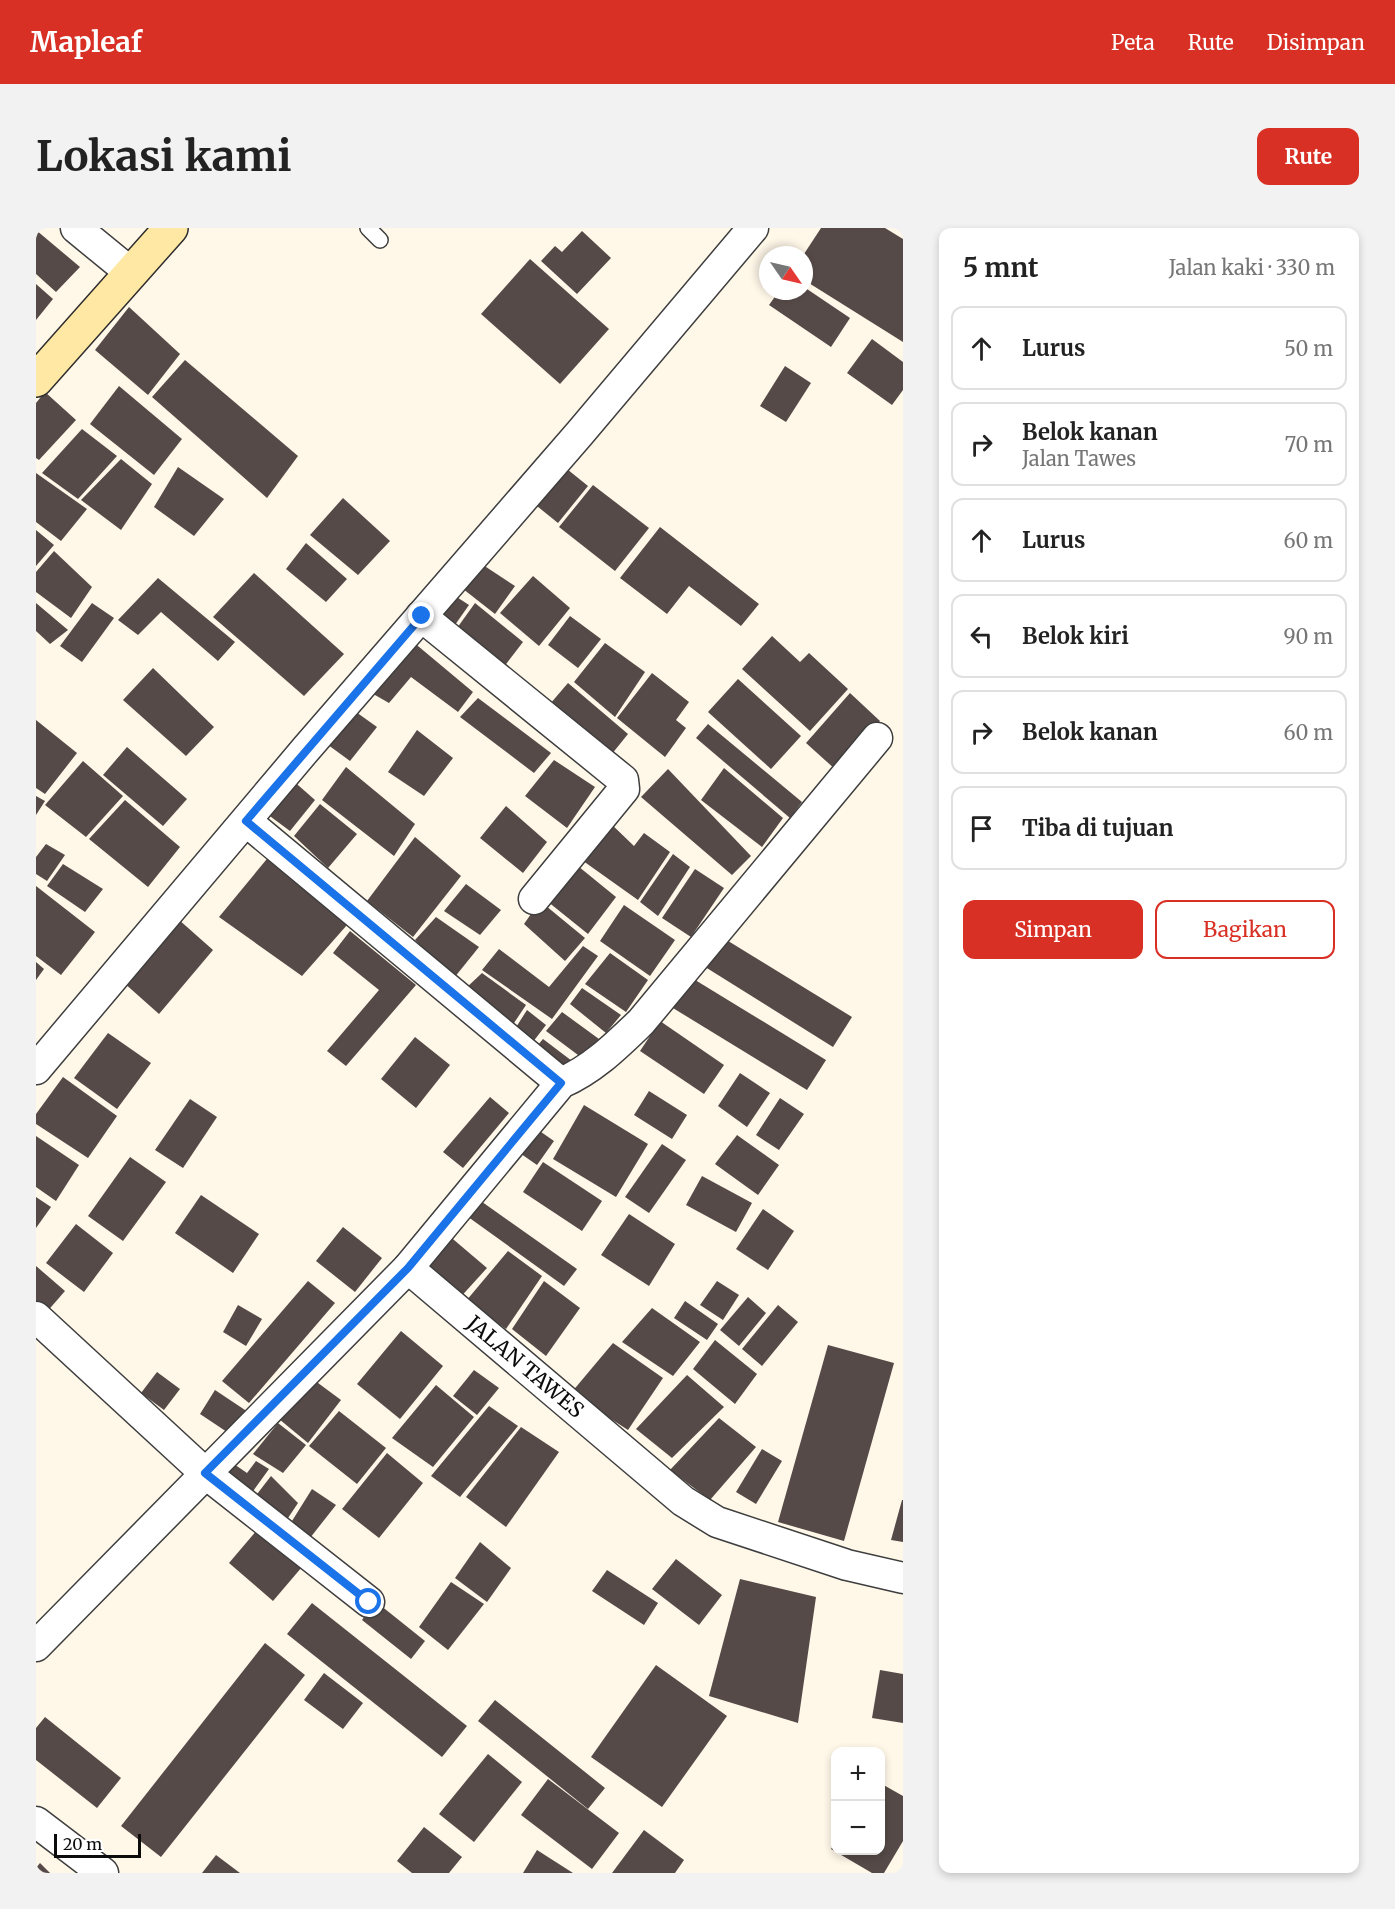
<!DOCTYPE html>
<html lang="id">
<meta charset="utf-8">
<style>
:root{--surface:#fff;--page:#f2f2f2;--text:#222;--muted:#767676;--line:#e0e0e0;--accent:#d93025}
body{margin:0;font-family:Merriweather,serif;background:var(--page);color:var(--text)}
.controls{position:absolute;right:18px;bottom:18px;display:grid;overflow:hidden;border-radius:12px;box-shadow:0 3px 9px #0003}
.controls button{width:54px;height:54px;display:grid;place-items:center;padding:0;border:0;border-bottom:2px solid var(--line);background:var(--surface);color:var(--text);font:30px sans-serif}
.compass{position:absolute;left:723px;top:18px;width:54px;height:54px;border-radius:50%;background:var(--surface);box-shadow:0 3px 9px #0003;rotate:124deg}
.scale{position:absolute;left:18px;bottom:15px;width:87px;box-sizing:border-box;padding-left:6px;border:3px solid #0b0b0b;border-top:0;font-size:16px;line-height:21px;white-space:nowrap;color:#0b0b0b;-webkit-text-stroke:4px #fff;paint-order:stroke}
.stop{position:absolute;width:18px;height:18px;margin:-14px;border:4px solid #1a73e8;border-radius:50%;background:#fff}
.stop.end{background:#1a73e8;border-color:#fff;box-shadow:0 2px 6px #0008}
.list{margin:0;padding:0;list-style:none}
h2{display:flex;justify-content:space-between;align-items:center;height:78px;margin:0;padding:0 24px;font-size:26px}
h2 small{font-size:20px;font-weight:400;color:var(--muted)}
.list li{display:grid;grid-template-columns:39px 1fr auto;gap:18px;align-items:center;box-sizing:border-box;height:84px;margin:0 12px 12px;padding:0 12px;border:2px solid var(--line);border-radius:12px}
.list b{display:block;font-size:22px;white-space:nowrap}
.list p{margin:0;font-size:20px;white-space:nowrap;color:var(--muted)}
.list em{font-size:20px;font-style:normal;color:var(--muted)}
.actions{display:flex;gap:12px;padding:18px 24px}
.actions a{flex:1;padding:14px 0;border:2px solid var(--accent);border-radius:12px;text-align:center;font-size:21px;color:var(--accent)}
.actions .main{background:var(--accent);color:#fff}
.icon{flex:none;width:33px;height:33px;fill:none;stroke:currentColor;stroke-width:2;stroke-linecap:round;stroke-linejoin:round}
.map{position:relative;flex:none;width:867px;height:1645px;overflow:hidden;border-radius:12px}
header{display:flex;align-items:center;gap:36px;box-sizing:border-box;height:84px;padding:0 30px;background:var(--accent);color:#fff}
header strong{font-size:28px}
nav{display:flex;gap:33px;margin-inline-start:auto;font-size:21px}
.intro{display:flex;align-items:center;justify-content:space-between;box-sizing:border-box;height:144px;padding:0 36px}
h1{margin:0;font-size:42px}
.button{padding:15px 27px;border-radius:12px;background:var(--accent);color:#fff;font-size:21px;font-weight:700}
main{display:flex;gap:36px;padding:0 36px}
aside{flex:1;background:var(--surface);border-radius:12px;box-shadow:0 3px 9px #0003}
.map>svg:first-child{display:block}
.building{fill:#554a47}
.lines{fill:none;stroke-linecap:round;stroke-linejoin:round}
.service-casing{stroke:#3e3e3e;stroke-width:18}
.minor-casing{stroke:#3e3e3e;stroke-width:33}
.secondary-casing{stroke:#2d2d2d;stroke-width:36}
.service{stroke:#fff;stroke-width:15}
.minor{stroke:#fff;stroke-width:30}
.secondary{stroke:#ffe8a4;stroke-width:33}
.route{stroke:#1a73e8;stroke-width:8}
.labels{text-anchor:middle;stroke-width:6;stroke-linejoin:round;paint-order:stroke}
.street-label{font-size:21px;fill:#0b0b0b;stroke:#fff}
</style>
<header>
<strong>Mapleaf</strong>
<nav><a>Peta</a><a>Rute</a><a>Disimpan</a></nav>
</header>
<div class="intro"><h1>Lokasi kami</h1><a class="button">Rute</a></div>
<main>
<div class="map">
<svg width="867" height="1645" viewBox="0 0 867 1645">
<rect width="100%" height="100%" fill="#fff8e9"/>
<g class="building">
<path d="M785,0H849L867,11V114L768,52V26Z"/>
<path d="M0,2L44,39L20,64L0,46Z"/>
<path d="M546,3L575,30L541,66L505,33L519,18L526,24Z"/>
<path d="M494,31L573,101L524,156L445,86Z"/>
<path d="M0,56L17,71L0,92Z"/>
<path d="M768,59L814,90L795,119L733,77L743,63H768Z"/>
<path d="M93,79L144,126L112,167L59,122Z"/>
<path d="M836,111L867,134V162L856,177L811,145Z"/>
<path d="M149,132L262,228L231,270L116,169Z"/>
<path d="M749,138L775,155L750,194L724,178Z"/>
<path d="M83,158L146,211L118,247L54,196Z"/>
<path d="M9,164L40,192L3,232L0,230V175Z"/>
<path d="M46,201L81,228L42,271L6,245Z"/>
<path d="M85,231L116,256L85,302L45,272Z"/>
<path d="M526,237L552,258L522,295L496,274Z"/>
<path d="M142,239L188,271L158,308L118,279Z"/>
<path d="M0,245L51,281L25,313L0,294Z"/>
<path d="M557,257L613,300L579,343L523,299Z"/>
<path d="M307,270L354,313L322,347L274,307Z"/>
<path d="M624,299L723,376L705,398L653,358L631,386L584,350Z"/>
<path d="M0,302L18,317L0,338Z"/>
<path d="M270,315L311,351L290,374L250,341Z"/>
<path d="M18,323L56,359L35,390L0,364V344Z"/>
<path d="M441,333L479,358L459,386L422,357Z"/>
<path d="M218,345L308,426L268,468L177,389Z"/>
<path d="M497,348L534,380L503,418L464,385Z"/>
<path d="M122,350L199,414L182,433L125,384L102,407L82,392Z"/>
<path d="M413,364L433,377L414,404L392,389Z"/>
<path d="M0,375L32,402L14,416L0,403Z"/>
<path d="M56,375L78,390L46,434L24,418Z"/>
<path d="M439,375L487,414L464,444L416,407Z"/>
<path d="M534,388L565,411L542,440L512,417Z"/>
<path d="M736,408L764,434L773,425L812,461L774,503L706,441Z"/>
<path d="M376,413L437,464L422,484L375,449L353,475L332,463Z"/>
<path d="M569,415L609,444L579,489L538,454Z"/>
<path d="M117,440L178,499L150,528L87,472Z"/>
<path d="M616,445L653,474L640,492L650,500L629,529L581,490Z"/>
<path d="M702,451L765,508L735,541L672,484Z"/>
<path d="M532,455L592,506L571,532L508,483Z"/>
<path d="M814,465L844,493L800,542L770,515Z"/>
<path d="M442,470L515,525L498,545L424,489Z"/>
<path d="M313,479L341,499L314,533L284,511Z"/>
<path d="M0,492L41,525L9,566L0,560Z"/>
<path d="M672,496L766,574L754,590L660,510Z"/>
<path d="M381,502L417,530L388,568L352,544Z"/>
<path d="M91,519L151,571L127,598L67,547Z"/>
<path d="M518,532L559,559L531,600L489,568Z"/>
<path d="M47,533L87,568L50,609L9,577Z"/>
<path d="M310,539L379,596L358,628L286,572Z"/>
<path d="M688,540L747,590L726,619L665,572Z"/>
<path d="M632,541L715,628L696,647L605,569Z"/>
<path d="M254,550L279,572L254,603L227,583Z"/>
<path d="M0,568L9,573L0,587Z"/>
<path d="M89,572L144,619L112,659L53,611Z"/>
<path d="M284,576L321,606L292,640L258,608Z"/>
<path d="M470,578L511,614L487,645L444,610Z"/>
<path d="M572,593L598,618L608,605L634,624L602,672L543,630Z"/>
<path d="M379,609L425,648L377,709L331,673Z"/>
<path d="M10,616L29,627L11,653L0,646V629Z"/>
<path d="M235,626L311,697L266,748L183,689Z"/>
<path d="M637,626L654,639L622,688L604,674Z"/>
<path d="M537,634L580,669L552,706L506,669Z"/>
<path d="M27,636L67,661L49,684L11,658Z"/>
<path d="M659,641L688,660L655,709L626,690Z"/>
<path d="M430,656L465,682L444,707L408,683Z"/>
<path d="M0,658L59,704L25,747L0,728Z"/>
<path d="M504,673L549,710L529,733L488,696Z"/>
<path d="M588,677L639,712L614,748L564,713Z"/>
<path d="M400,689L443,719L418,750L379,712Z"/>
<path d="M142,691L177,722L123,786L87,754Z"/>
<path d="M314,703L380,757L310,838L291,823L343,762L297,725Z"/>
<path d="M684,708L816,789L797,819L666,737Z"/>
<path d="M547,718L562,728L516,791L446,742L463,721L513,759Z"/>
<path d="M574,725L612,752L590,784L549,756Z"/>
<path d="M0,734L8,741L0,752Z"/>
<path d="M446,745L490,777L474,801L429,761Z"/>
<path d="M651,747L790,832L771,862L632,777Z"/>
<path d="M546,760L585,787L570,805L534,776Z"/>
<path d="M491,782L510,797L493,819L477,804Z"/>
<path d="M526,784L563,811L546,830L510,803Z"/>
<path d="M624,793L688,837L668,866L604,823Z"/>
<path d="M72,805L115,835L81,881L38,850Z"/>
<path d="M379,809L414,837L380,880L345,851Z"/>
<path d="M507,811L536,833L524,848L496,824Z"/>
<path d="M704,845L734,865L711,899L682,878Z"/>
<path d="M27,849L81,888L52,930L0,896V886Z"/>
<path d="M613,863L651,887L636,911L598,887Z"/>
<path d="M454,869L473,885L427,940L407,924Z"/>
<path d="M744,870L768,886L743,922L720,907Z"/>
<path d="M154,871L181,889L147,940L119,922Z"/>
<path d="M548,877L612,916L580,969L517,931Z"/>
<path d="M495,897L518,913L501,937L478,921Z"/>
<path d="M701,907L743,937L722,967L679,936Z"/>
<path d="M0,908L43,937L20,973L0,959Z"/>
<path d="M626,916L650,932L613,985L589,969Z"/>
<path d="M94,929L130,954L87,1013L52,988Z"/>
<path d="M507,934L566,973L546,1003L487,964Z"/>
<path d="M666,948L716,975L700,1004L650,977Z"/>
<path d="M165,967L223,1006L197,1045L139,1005Z"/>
<path d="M0,969L15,979L0,1000Z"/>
<path d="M442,971L541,1041L528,1058L428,986Z"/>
<path d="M727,981L758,1003L732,1042L700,1021Z"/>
<path d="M593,986L639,1016L613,1058L565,1027Z"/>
<path d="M40,996L77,1025L48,1064L10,1035Z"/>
<path d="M307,999L346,1030L319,1064L280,1033Z"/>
<path d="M411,1006L451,1040L421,1073L379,1040Z"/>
<path d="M472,1023L506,1048L470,1101L430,1073Z"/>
<path d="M0,1038L29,1063L9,1086L0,1078Z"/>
<path d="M272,1053L299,1075L213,1175L186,1153Z"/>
<path d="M508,1053L544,1080L510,1128L476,1101Z"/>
<path d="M681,1053L703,1067L687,1092L664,1077Z"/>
<path d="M712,1069L730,1085L703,1118L684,1102Z"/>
<path d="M649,1073L682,1096L671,1112L638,1090Z"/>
<path d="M202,1077L226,1091L210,1118L187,1104Z"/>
<path d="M742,1077L762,1094L726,1138L706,1121Z"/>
<path d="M616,1080L664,1114L637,1148L586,1114Z"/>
<path d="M365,1103L407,1138L364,1191L321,1156Z"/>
<path d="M679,1112L721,1146L699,1176L657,1141Z"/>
<path d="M577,1115L627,1150L592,1202L535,1165Z"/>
<path d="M792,1117L858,1135L808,1313L742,1294Z"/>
<path d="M438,1142L463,1160L441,1187L417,1168Z"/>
<path d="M121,1144L144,1161L128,1182L105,1165Z"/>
<path d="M651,1147L688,1179L636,1230L600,1201Z"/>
<path d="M278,1152L305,1172L272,1215L243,1191Z"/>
<path d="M400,1157L438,1189L397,1239L356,1210Z"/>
<path d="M179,1162L212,1184L197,1208L164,1186Z"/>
<path d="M453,1178L482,1198L424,1269L395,1248Z"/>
<path d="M303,1183L350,1220L321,1256L273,1218Z"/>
<path d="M683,1190L720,1219L674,1272L634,1242Z"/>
<path d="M242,1195L270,1217L247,1245L217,1226Z"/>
<path d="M485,1199L523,1224L470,1299L430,1269Z"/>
<path d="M726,1221L746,1233L720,1276L700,1264Z"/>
<path d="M351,1225L387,1255L343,1310L306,1281Z"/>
<path d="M192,1232L211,1245L220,1233L233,1241L215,1266L183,1245Z"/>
<path d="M235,1248L262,1275L248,1296L218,1270Z"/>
<path d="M276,1261L300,1277L274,1310L256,1293Z"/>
<path d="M866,1272H867V1314L855,1312Z"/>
<path d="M222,1301L266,1339L237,1373L193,1335Z"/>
<path d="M444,1314L475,1340L451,1374L419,1350Z"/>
<path d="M640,1331L686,1367L663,1397L616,1361Z"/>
<path d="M571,1342L622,1375L608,1397L556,1363Z"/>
<path d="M704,1351L780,1369L762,1495L673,1468Z"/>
<path d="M415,1354L448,1376L412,1422L383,1399Z"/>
<path d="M339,1373L389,1413L375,1431L326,1392Z"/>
<path d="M276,1375L431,1498L406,1529L251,1406Z"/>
<path d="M229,1415L269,1447L125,1629L85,1598Z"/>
<path d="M620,1437L691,1488L626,1579L555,1529Z"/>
<path d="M844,1442L867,1446V1495L836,1490Z"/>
<path d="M288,1445L327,1475L307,1501L268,1472Z"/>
<path d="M459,1472L569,1560L552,1581L442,1493Z"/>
<path d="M9,1489L85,1550L61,1580L0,1532V1500Z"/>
<path d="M452,1526L486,1554L438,1614L403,1586Z"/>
<path d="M512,1551L583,1605L556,1641L485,1587Z"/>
<path d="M844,1555L867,1568V1613L848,1645H836L795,1621L800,1614V1622H844Z"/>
<path d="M388,1599L426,1629L413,1645H376L361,1633Z"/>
<path d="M608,1602L648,1632L639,1645H576Z"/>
<path d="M501,1622L537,1645H487Z"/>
<path d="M180,1627L204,1645H166Z"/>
<path d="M4,1635L14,1645H0V1640Z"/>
</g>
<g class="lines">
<defs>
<path id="service" d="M332,0L344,12"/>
<g id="minor">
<path d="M40,0L95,45"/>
<path d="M385,388L587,552L588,561L498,671"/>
<path d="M210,593L525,855"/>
<path d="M0,841L270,521L544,205L717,0"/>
<path d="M372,1040L647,1273L681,1294L811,1337L867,1350"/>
<path d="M0,1089L169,1245L333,1374"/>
<path d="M0,1418L372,1040L525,855C557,841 580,818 605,794L841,510"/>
<path d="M0,1594L67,1645"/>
</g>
<path id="secondary" d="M0,152L135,0"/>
</defs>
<use href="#service" class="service-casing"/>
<use href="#minor" class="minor-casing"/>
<use href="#secondary" class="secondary-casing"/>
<use href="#service" class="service"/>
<use href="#minor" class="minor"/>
<use href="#secondary" class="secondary"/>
</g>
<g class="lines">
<path class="route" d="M333,1374L169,1245L372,1040L525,855L210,593L386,388"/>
</g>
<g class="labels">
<g class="street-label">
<text transform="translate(489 1139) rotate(40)" y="7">JALAN TAWES</text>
</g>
</g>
</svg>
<div class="controls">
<button>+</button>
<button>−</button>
</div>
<svg class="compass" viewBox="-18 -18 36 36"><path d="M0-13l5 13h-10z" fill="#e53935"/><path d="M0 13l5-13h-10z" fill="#767676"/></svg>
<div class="scale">20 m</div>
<div class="stop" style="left:333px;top:1374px"></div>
<div class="stop end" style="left:386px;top:388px"></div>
</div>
<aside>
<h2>5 mnt<small>Jalan kaki · 330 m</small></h2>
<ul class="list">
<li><svg class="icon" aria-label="ahead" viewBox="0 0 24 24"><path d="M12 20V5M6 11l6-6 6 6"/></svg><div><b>Lurus</b></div><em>50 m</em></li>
<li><svg class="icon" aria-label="right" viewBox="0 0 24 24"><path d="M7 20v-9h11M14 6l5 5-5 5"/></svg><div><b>Belok kanan</b><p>Jalan Tawes</p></div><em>70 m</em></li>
<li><svg class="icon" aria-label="ahead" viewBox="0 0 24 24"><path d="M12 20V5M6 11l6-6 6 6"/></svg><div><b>Lurus</b></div><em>60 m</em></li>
<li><svg class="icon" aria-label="left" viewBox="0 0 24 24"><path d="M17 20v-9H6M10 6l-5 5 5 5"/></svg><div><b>Belok kiri</b></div><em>90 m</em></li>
<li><svg class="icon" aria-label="right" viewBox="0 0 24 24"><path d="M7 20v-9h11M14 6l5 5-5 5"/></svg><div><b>Belok kanan</b></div><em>60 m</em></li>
<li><svg class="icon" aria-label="arrive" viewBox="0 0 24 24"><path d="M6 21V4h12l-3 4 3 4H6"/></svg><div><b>Tiba di tujuan</b></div></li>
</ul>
<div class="actions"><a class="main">Simpan</a><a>Bagikan</a></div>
</aside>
</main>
